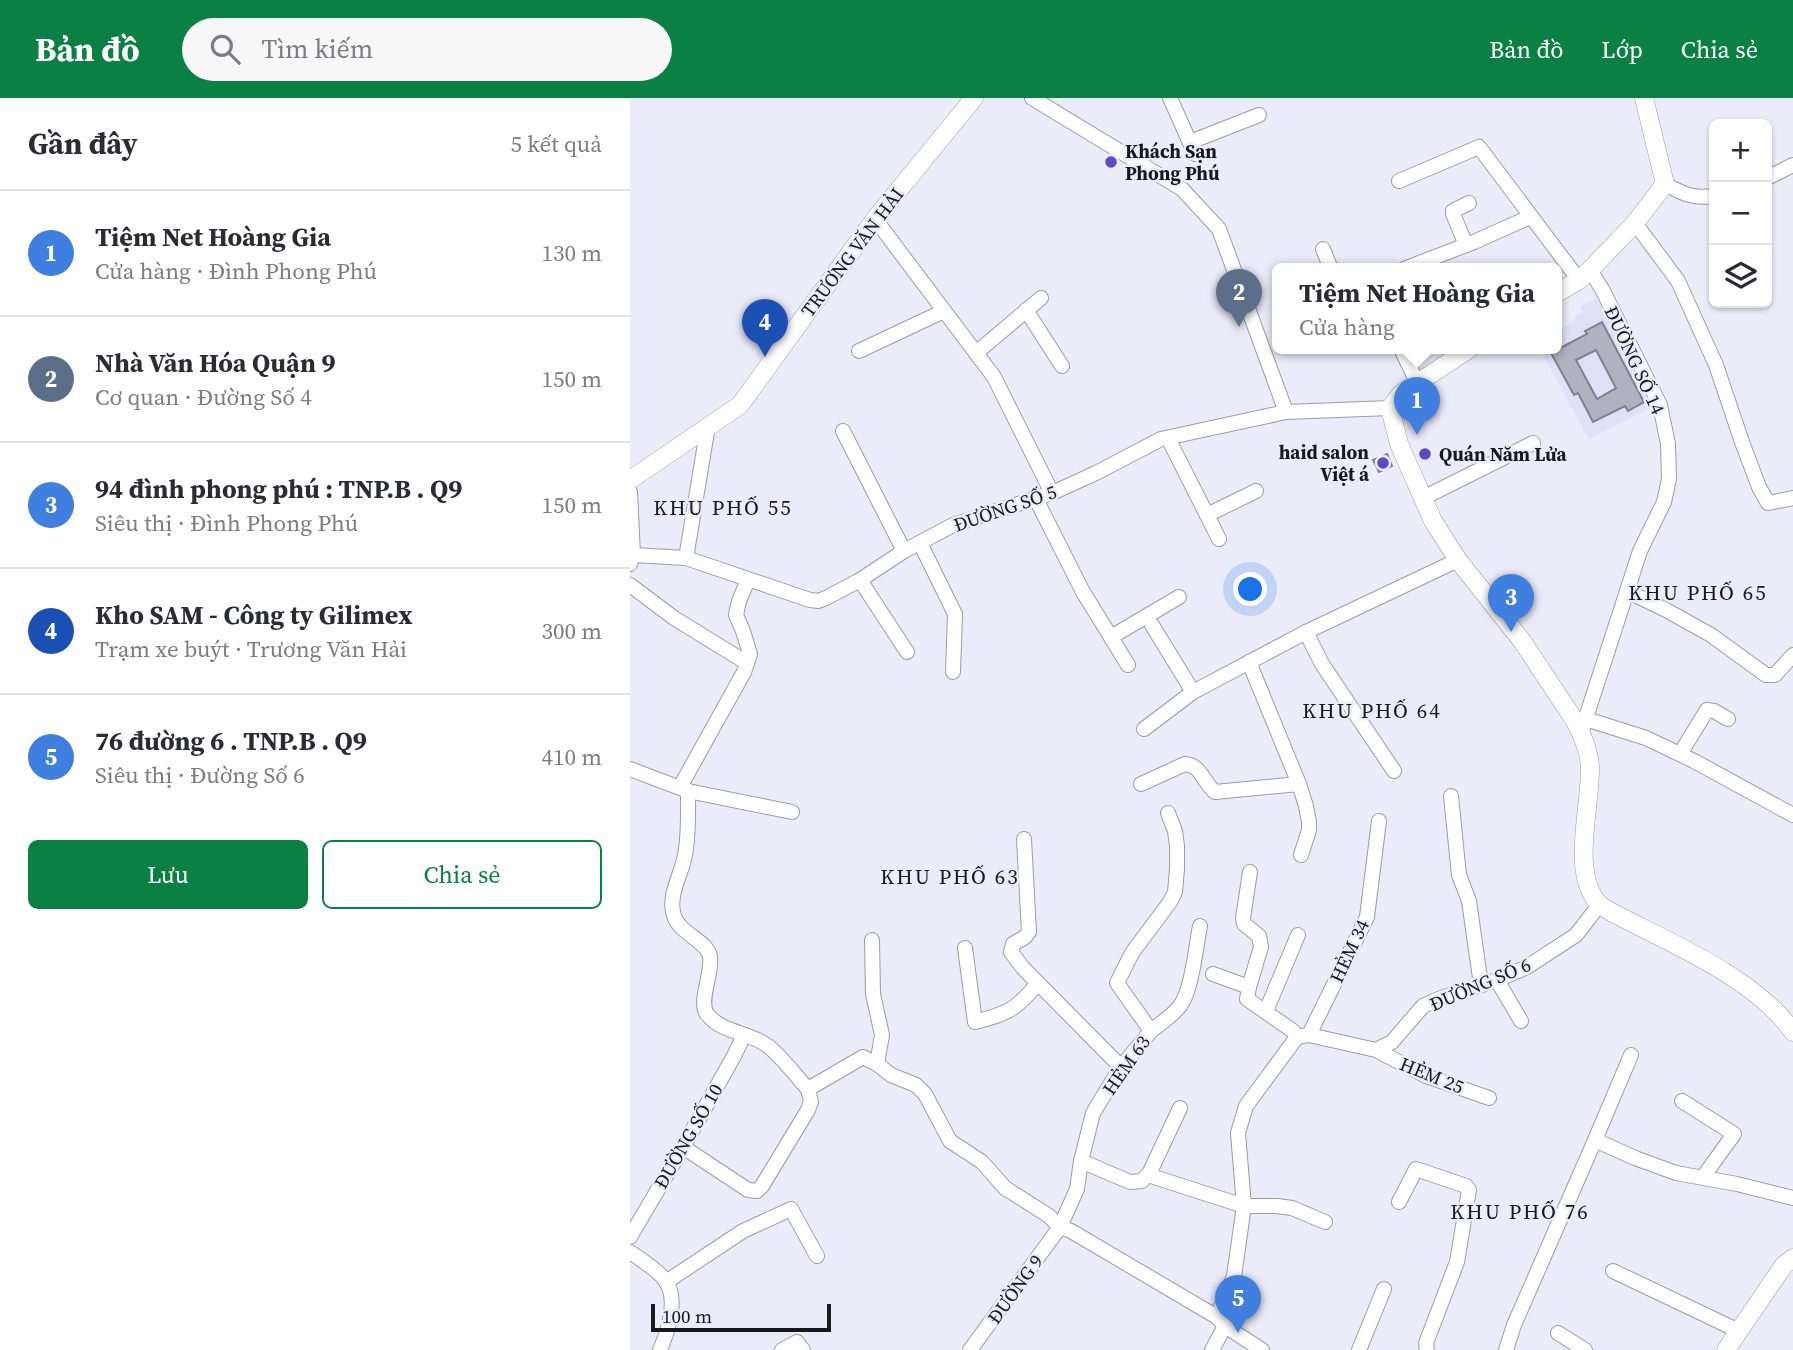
<!DOCTYPE html>
<html lang="vi">
<meta charset="utf-8">
<style>
:root{--surface:#fff;--page:#f7f7f7;--text:#2b2b33;--muted:#7c7c81;--line:#e1e1e2;--accent:#0b8043}
body{margin:0;font-family:"Source Serif 4",serif;background:var(--page);color:var(--text)}
.controls{position:absolute;right:21px;top:21px;display:grid;overflow:hidden;border-radius:10px;box-shadow:0 2px 5px #0004}
.controls button{width:63px;height:63px;display:grid;place-items:center;padding:0;border:0;border-bottom:2px solid var(--line);background:var(--surface);color:var(--text);font:35px sans-serif}
.scale{position:absolute;left:21px;bottom:18px;width:180px;box-sizing:border-box;padding-left:7px;border:4px solid #18171d;border-top:0;font-size:19px;line-height:24px;white-space:nowrap;color:#18171d;-webkit-text-stroke:5px #ebebfa;paint-order:stroke}
.you{position:absolute;left:621px;top:492px;width:24px;height:24px;margin:-18px;border:5px solid #fff;border-radius:50%;background:#1a73e8;box-shadow:0 0 0 10px #1a73e833}
.badge{display:grid;place-items:center;width:46px;height:46px;border-radius:50%;background:var(--accent);color:#fff;font-size:23px;font-weight:700}
.pin{position:absolute;translate:-50% -58px;filter:drop-shadow(0 2px 4px #0008)}
.pin::after{content:'';position:absolute;top:37px;width:24px;height:21px;background:inherit;clip-path:polygon(0 0,100% 0,50% 100%)}
.popup{position:absolute;left:642px;top:165px;width:290px;height:91px;box-sizing:border-box;display:grid;place-content:center;border-radius:10px;background:var(--surface);filter:drop-shadow(0 2px 5px #0005);font-size:23px;white-space:nowrap;color:var(--muted)}
.popup b{font-size:26px;color:var(--text)}
.popup::after{content:'';position:absolute;left:50%;top:100%;margin-left:-14px;border:14px solid transparent;border-top-color:var(--surface)}
.list{margin:0;padding:0;list-style:none}
h2{display:flex;justify-content:space-between;align-items:center;height:91px;margin:0;padding:0 28px;font-size:30px}
h2 small{font-size:23px;font-weight:400;color:var(--muted)}
.list li{display:grid;grid-template-columns:46px 1fr auto;gap:21px;align-items:center;box-sizing:border-box;height:126px;padding:0 28px;border-top:2px solid var(--line)}
.list b{display:block;font-size:26px;white-space:nowrap}
.list p{margin:0;font-size:23px;white-space:nowrap;color:var(--muted)}
.list em{font-size:23px;font-style:normal;color:var(--muted)}
.actions{display:flex;gap:14px;padding:21px 28px}
.actions a{flex:1;padding:16px 0;border:2px solid var(--accent);border-radius:10px;text-align:center;font-size:24px;color:var(--accent)}
.actions .main{background:var(--accent);color:#fff}
.icon{flex:none;width:38px;height:38px;fill:none;stroke:currentColor;stroke-width:2;stroke-linecap:round;stroke-linejoin:round}
.map{position:relative;flex:none;width:1163px;height:1252px;overflow:hidden}
header{display:flex;align-items:center;gap:42px;box-sizing:border-box;height:98px;padding:0 35px;background:var(--accent);color:#fff}
header strong{font-size:33px}
nav{display:flex;gap:38px;margin-inline-start:auto;font-size:24px}
.search{width:490px;height:63px;background:var(--page);display:flex;align-items:center;gap:18px;box-sizing:border-box;padding:0 24px;border-radius:38px;color:var(--muted);font-size:26px}
main{display:flex}
aside{flex:1;background:var(--surface)}
.map>svg:first-child{display:block}
.built{fill:#e1e0f7}
.building{fill:#b1b1c0;stroke:#807f8d;stroke-width:2;fill-rule:evenodd}
.lines{fill:none;stroke-linecap:round;stroke-linejoin:round}
.minor-casing{stroke:#9b9ba9;stroke-width:16}
.tertiary-casing{stroke:#9b9ba9;stroke-width:19}
.minor{stroke:#fff;stroke-width:14}
.tertiary{stroke:#fff;stroke-width:18}
.poi-dot{fill:#5f49c1;stroke:#ebebfa;stroke-width:2.5}
.labels{text-anchor:middle;stroke-width:5;stroke-linejoin:round;paint-order:stroke}
.poi-label{font-size:19px;font-weight:bold;fill:#18171d;stroke:#ebebfa;text-anchor:start}
.street-label{font-size:19px;fill:#18171d;stroke:#ebebfa}
.neighbourhood-label{font-size:21px;letter-spacing:2px;fill:#18171d;stroke:#ebebfa}
</style>
<header>
<strong>Bản đồ</strong>
<div class="search"><svg class="icon" aria-label="search" viewBox="0 0 24 24"><circle cx="10" cy="10" r="6"/><path d="M15 15l6 6"/></svg>Tìm kiếm</div>
<nav><a>Bản đồ</a><a>Lớp</a><a>Chia sẻ</a></nav>
</header>
<main>
<aside>
<h2>Gần đây<small>5 kết quả</small></h2>
<ul class="list">
<li><span class="badge" style="background:#3f7fe0">1</span><div><b>Tiệm Net Hoàng Gia</b><p>Cửa hàng · Đình Phong Phú</p></div><em>130 m</em></li>
<li><span class="badge" style="background:#5c6f8a">2</span><div><b>Nhà Văn Hóa Quận 9</b><p>Cơ quan · Đường Số 4</p></div><em>150 m</em></li>
<li><span class="badge" style="background:#3f7fe0">3</span><div><b>94 đình phong phú : TNP.B . Q9</b><p>Siêu thị · Đình Phong Phú</p></div><em>150 m</em></li>
<li><span class="badge" style="background:#1a4fb4">4</span><div><b>Kho SAM - Công ty Gilimex</b><p>Trạm xe buýt · Trương Văn Hải</p></div><em>300 m</em></li>
<li><span class="badge" style="background:#3f7fe0">5</span><div><b>76 đường 6 . TNP.B . Q9</b><p>Siêu thị · Đường Số 6</p></div><em>410 m</em></li>
</ul>
<div class="actions"><a class="main">Lưu</a><a>Chia sẻ</a></div>
</aside>
<div class="map">
<svg width="1163" height="1252" viewBox="0 0 1163 1252">
<rect width="100%" height="100%" fill="#ebebfa"/>
<path class="built" d="M967,200L1022,309L959,341L910,251H927V233L945,223L944,219L953,214L950,209Z"/>
<g class="building">
<path d="M972,224L1014,304L998,313L995,308L963,324L948,295L944,297L921,255L957,236L955,233ZM966,252L986,290L967,301L946,262Z"/>
<path d="M757,356L762,368L749,374L743,362Z"/>
</g>
<g class="lines">
<defs>
<g id="minor">
<path d="M402,0L552,91L589,131L656,314"/>
<path d="M540,0L565,56"/>
<path d="M560,44L629,17"/>
<path d="M1137,80L1163,67"/>
<path d="M769,83L849,49L949,182"/>
<path d="M1035,86C1053,96 1064,101 1084,98"/>
<path d="M245,121L364,279L422,395"/>
<path d="M1005,125L1048,183L1086,267L1112,344L1129,389L1138,405L1163,400"/>
<path d="M836,147L823,116V113L839,105"/>
<path d="M693,151L701,171"/>
<path d="M774,171L844,144L900,119"/>
<path d="M396,212L432,268"/>
<path d="M771,251L787,284"/>
<path d="M229,253L314,213"/>
<path d="M346,255L411,200"/>
<path d="M213,333L274,453"/>
<path d="M538,340L589,441"/>
<path d="M0,394L3,457L0,466"/>
<path d="M405,399L453,494L498,567"/>
<path d="M793,400L903,345"/>
<path d="M577,417L626,393"/>
<path d="M290,445L325,516L323,574"/>
<path d="M3,457L56,460L180,502L188,503L196,500L230,482L274,453L323,427L422,395L466,375L531,341L656,314L760,310"/>
<path d="M56,460L78,328"/>
<path d="M230,482L277,554"/>
<path d="M0,487L44,520L117,565"/>
<path d="M997,493L1036,512L1081,537L1136,577H1145L1163,557"/>
<path d="M522,527L563,594L676,534L828,462"/>
<path d="M676,534L692,566L764,673"/>
<path d="M481,539L549,499"/>
<path d="M619,564L669,686L676,708L679,724V732L671,757"/>
<path d="M956,621L1016,640L1064,663L1163,717"/>
<path d="M514,631L563,594"/>
<path d="M951,635L1010,453L1034,404L1039,381L1038,346L1030,307L972,191L960,172"/>
<path d="M1050,656L1077,612L1084,613L1098,621"/>
<path d="M0,671L58,693C58,714 59,736 55,757C52,775 39,795 43,814C47,836 76,841 80,858C83,875 68,903 77,916C91,935 120,934 138,948C153,960 165,977 178,991L233,959L247,966L261,977L286,987L295,996L320,1043L352,1064L375,1090L419,1118L430,1129L441,1133L587,1219L595,1228L632,1252"/>
<path d="M511,686L555,666C571,667 573,684 585,694L669,686"/>
<path d="M50,689L114,574L120,556L113,533L106,517L109,503L118,482"/>
<path d="M58,693L162,714"/>
<path d="M821,698L829,777L839,803L851,887"/>
<path d="M394,741L399,834L395,839L383,846L381,854L393,870L491,969"/>
<path d="M242,842L243,896L252,937L247,966"/>
<path d="M335,850L345,924C378,915 385,913 408,885"/>
<path d="M583,876L619,889L617,901L663,933L667,939"/>
<path d="M867,882L891,923"/>
<path d="M619,889L631,849L629,838L614,826L613,820L620,774"/>
<path d="M636,913L668,837"/>
<path d="M521,933C531,925 542,918 550,908C562,892 566,848 570,828"/>
<path d="M679,937L737,819L749,723"/>
<path d="M746,952L796,978L859,1000"/>
<path d="M1052,1003L1104,1036L1073,1079"/>
<path d="M965,1042L1005,1060L1046,1075L1107,1086L1163,1100"/>
<path d="M53,1049L118,1092L127,1093L132,1088L178,1012L181,1004L178,991"/>
<path d="M451,1063L500,1084L512,1083L520,1074L550,1010"/>
<path d="M518,1077L614,1108H647L662,1110L695,1124"/>
<path d="M769,1104L786,1071L836,1088L839,1092L827,1164L796,1245L797,1252"/>
<path d="M0,1139L53,1049L105,956L114,937"/>
<path d="M0,1154C10,1161 28,1172 35,1182C49,1201 38,1233 30,1252"/>
<path d="M983,1173L1109,1233"/>
<path d="M36,1184L113,1133L161,1111L187,1158"/>
<path d="M587,1219L604,1178L614,1108L608,1035L616,1008L667,939L679,937L746,952L762,944L793,908L811,900L867,882L897,869L946,837L970,806"/>
<path d="M928,1235L955,1252"/>
<path d="M152,1252L167,1244L173,1252"/>
<path d="M340,1252L430,1129L447,1091L451,1063L463,1015L491,969L521,933L487,885L502,855L540,804L545,794L547,771V748L545,733L538,715"/>
<path d="M582,1252L595,1228"/>
<path d="M729,1252L754,1191"/>
<path d="M876,1252L884,1227L965,1042L1001,957"/>
</g>
<g id="tertiary">
<path d="M927,195L949,182L960,172L1005,125L1035,86L1014,0"/>
<path d="M839,251L771,296L760,310L769,346L803,423L828,462L892,543L945,623C953,638 959,652 960,669C961,709 940,775 969,806C973,810 978,812 983,815C1042,846 1124,879 1163,934"/>
<path d="M0,382L110,307L245,121L344,0"/>
<path d="M1096,1252L1154,1167L1163,1160"/>
</g>
</defs>
<use href="#minor" class="minor-casing"/>
<use href="#tertiary" class="tertiary-casing"/>
<use href="#minor" class="minor"/>
<use href="#tertiary" class="tertiary"/>
</g>
<g class="poi-dot">
<circle cx="481" cy="64" r="7"/>
<circle cx="795" cy="356" r="7"/>
<circle cx="753" cy="365" r="7"/>
</g>
<g class="labels">
<g class="poi-label">
<text x="495" y="60">Khách Sạn<tspan x="495" dy="22">Phong Phú</tspan></text>
<text x="739" y="361" text-anchor="end">haid salon<tspan x="739" dy="22">Việt á</tspan></text>
<text x="809" y="363">Quán Năm Lửa</text>
</g>
<g class="street-label">
<text transform="translate(222 154) rotate(-53)" y="7">TRƯƠNG VĂN HẢI</text>
<text transform="translate(1005 262) rotate(65)" y="7">ĐƯỜNG SỐ 14</text>
<text transform="translate(375 410) rotate(-19)" y="7">ĐƯỜNG SỐ 5</text>
<text transform="translate(719 853) rotate(-65)" y="7">HẺM 34</text>
<text transform="translate(850 886) rotate(-23)" y="7">ĐƯỜNG SỐ 6</text>
<text transform="translate(496 967) rotate(-55)" y="7">HẺM 63</text>
<text transform="translate(802 977) rotate(22)" y="7">HẺM 25</text>
<text transform="translate(58 1038) rotate(-60)" y="7">ĐƯỜNG SỐ 10</text>
<text transform="translate(385 1191) rotate(-54)" y="7">ĐƯỜNG 9</text>
</g>
<g class="neighbourhood-label">
<text x="93" y="417">KHU PHỐ 55</text>
<text x="1068" y="502">KHU PHỐ 65</text>
<text x="742" y="620">KHU PHỐ 64</text>
<text x="320" y="786">KHU PHỐ 63</text>
<text x="890" y="1121">KHU PHỐ 76</text>
</g>
</g>
</svg>
<div class="controls">
<button>+</button>
<button>−</button>
<button><svg class="icon" aria-label="layers" viewBox="0 0 24 24"><path d="M12 4l9 5-9 5-9-5zM3 14l9 5 9-5"/></svg></button>
</div>
<div class="scale">100 m</div>
<div class="you"></div>
<div class="pin badge" style="left:787px;top:337px;background:#3f7fe0">1</div>
<div class="popup"><b>Tiệm Net Hoàng Gia</b>Cửa hàng</div>
<div class="pin badge" style="left:609px;top:229px;background:#5c6f8a">2</div>
<div class="pin badge" style="left:881px;top:534px;background:#3f7fe0">3</div>
<div class="pin badge" style="left:135px;top:259px;background:#1a4fb4">4</div>
<div class="pin badge" style="left:608px;top:1235px;background:#3f7fe0">5</div>
</div>
</main>
